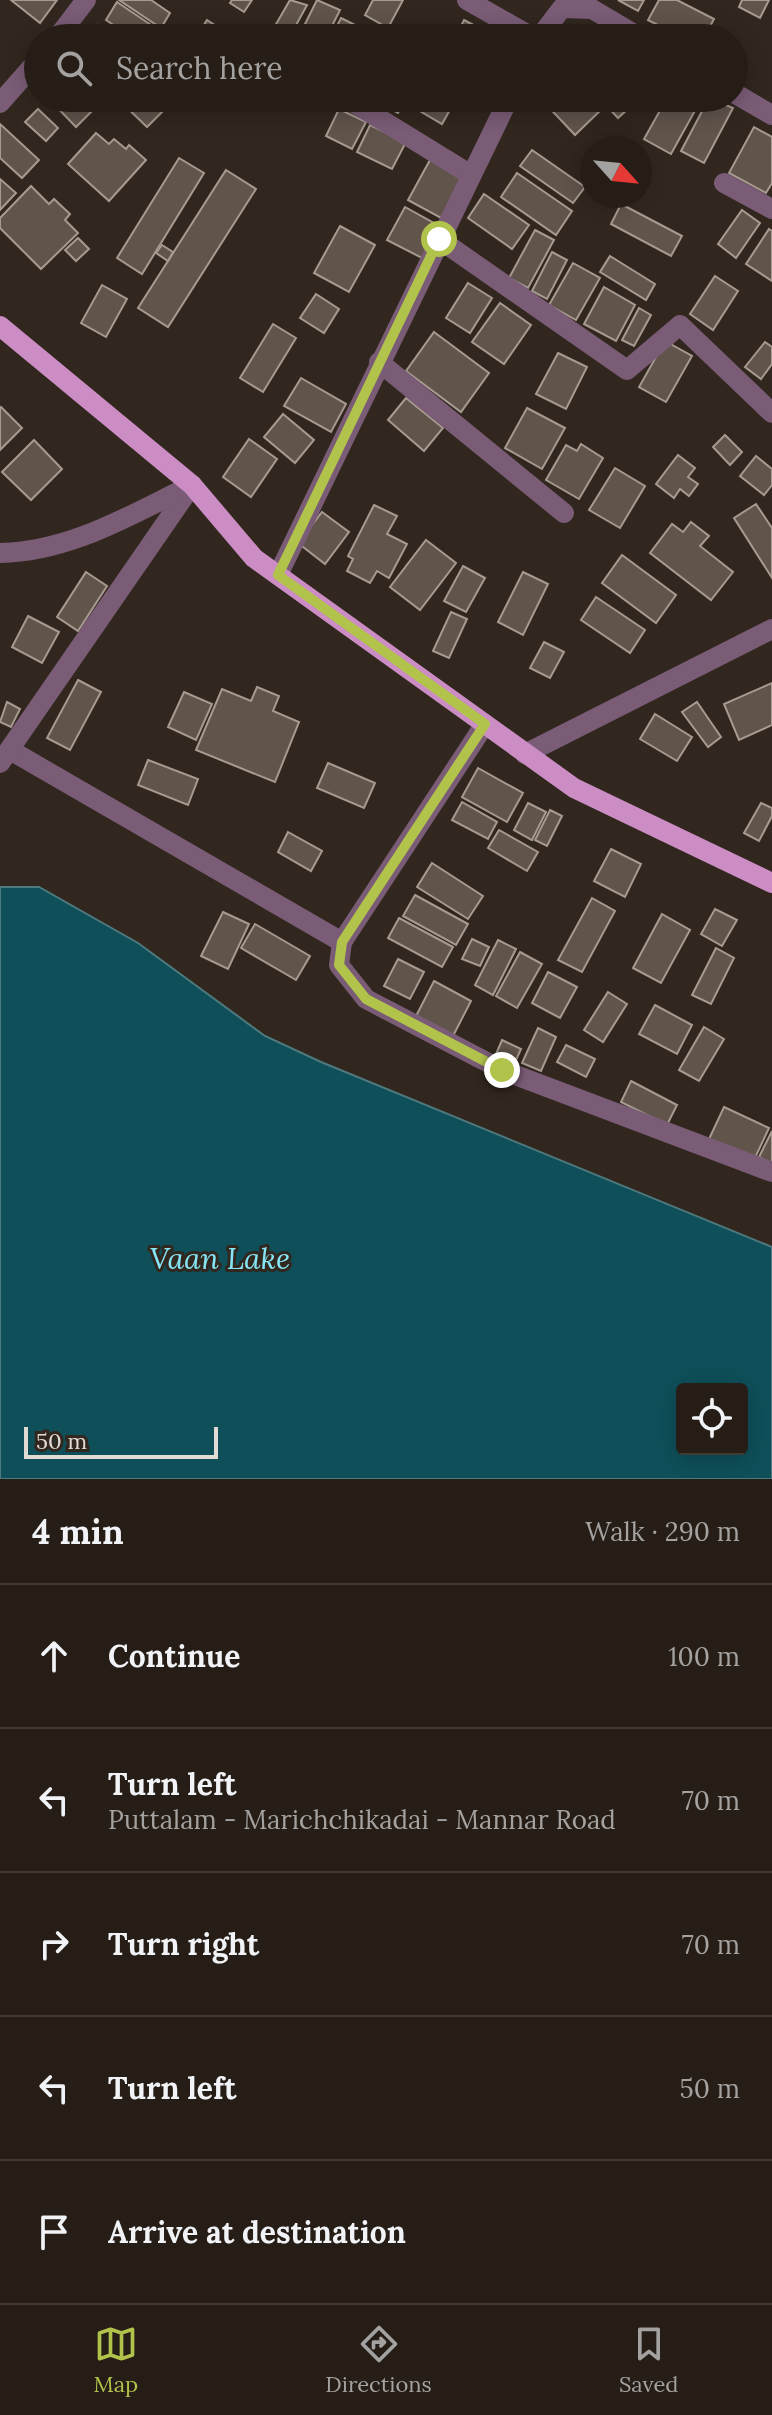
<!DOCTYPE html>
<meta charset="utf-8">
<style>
:root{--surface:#251d16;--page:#312a23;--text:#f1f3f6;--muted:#a3a2a1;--line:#423b35;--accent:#b2c34c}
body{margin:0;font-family:Lora,serif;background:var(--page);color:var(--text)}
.controls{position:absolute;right:24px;bottom:24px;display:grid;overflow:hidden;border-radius:8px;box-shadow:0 4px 20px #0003}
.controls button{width:72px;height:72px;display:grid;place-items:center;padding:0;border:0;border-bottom:2px solid var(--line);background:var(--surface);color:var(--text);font:40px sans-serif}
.compass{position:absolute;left:580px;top:136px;width:72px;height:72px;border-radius:50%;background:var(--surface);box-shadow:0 4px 20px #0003;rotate:117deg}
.scale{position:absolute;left:24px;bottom:20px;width:194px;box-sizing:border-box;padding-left:8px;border:4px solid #e2dbd5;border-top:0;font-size:22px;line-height:28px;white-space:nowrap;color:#e2dbd5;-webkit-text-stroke:6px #31271e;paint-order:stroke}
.stop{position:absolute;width:24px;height:24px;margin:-18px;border:6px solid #b2c34c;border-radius:50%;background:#fff}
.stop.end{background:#b2c34c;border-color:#fff;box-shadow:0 2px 8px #0008}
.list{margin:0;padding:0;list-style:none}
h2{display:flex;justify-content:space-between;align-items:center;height:104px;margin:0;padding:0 32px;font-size:34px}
h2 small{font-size:26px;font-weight:400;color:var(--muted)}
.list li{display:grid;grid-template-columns:52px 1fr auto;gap:24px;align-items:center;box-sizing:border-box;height:144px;padding:0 32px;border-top:2px solid var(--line)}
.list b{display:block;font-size:30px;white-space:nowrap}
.list p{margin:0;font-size:26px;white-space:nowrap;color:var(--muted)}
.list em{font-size:26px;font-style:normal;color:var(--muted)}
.icon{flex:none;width:44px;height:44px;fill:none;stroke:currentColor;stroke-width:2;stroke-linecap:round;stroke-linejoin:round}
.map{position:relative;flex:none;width:772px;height:1479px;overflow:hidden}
.search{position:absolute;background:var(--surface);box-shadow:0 4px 20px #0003;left:24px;right:24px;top:24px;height:88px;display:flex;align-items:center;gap:20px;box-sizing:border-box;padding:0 28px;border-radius:44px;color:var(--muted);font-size:30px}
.sheet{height:824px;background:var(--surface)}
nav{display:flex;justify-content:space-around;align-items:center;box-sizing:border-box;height:112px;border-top:2px solid var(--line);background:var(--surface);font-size:22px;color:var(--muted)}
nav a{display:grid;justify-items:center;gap:4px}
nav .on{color:var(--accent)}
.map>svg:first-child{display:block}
.water{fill:#0e4f59;stroke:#4e797e;stroke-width:2;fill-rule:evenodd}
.building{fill:#60544b;stroke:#a79a90;stroke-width:2}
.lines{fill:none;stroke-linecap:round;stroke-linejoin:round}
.minor{stroke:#7a5c76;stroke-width:20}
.tertiary{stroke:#7a5c76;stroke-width:20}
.primary{stroke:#cb8dc4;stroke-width:20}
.route{stroke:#b2c34c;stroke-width:10}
.labels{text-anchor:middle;stroke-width:6;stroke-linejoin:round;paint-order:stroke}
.water-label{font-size:30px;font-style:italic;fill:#86e5f5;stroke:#31271e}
</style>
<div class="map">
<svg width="772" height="1479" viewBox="0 0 772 1479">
<rect width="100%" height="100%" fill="#31271e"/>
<path class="water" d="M0,887H39L138,943L265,1036L321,1062L772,1247V1479H0ZM682,1389H742V1449H682Z"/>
<g class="building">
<path d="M11,0H57L40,23Z"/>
<path d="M119,0H151L170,13L161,28Z"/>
<path d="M232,0H252L244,12L230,3Z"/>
<path d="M290,0L307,5L289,38H268Z"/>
<path d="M317,0L340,10L326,38H298Z"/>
<path d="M373,0H403L388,28L365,15Z"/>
<path d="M618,0H644L638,11Z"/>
<path d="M659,0H677L714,19L704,38H683L648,20Z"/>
<path d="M742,0H769L760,18L739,7Z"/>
<path d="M117,2L160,31L155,38H133L106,20Z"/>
<path d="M341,18L363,29L359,38H331Z"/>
<path d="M207,20L235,38H196Z"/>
<path d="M464,20L498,38H455Z"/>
<path d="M97,25L111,38H85Z"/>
<path d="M48,98H89L97,106L76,127Z"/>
<path d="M117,98H160L168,106L147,127Z"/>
<path d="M257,98H284L278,110Z"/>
<path d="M389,98H407L398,113L385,106Z"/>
<path d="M425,98H453L456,99L442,124L418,110Z"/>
<path d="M540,98H640L618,118L606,105L575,135Z"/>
<path d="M667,98H702L671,154L644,139Z"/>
<path d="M709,98L733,108L704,163L681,151Z"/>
<path d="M38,109L58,128L46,141L25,122Z"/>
<path d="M339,109L366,122L352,149L326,136Z"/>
<path d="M0,124L39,160L22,178L0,158Z"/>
<path d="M370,125L406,142L392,169L357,152Z"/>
<path d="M754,127L772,137V183L766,193L729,173Z"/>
<path d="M96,133L109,144L114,139L126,149L129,145L146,160L109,201L68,164Z"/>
<path d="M532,150L585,187L573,203L520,166Z"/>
<path d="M179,158L204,173L142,274L117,258Z"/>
<path d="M430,160L463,179L441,218L408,200Z"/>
<path d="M226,170L256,189L168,327L138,308Z"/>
<path d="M517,173L572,211L556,235L501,197Z"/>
<path d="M0,179L16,193L0,210Z"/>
<path d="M31,186L49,204L54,199L70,214L65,220L78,233L41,269L0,228V218Z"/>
<path d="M484,194L529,225L512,249L468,218Z"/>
<path d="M621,204L682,236L671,256L611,224Z"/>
<path d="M405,207L441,227L424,259L387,240Z"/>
<path d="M742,210L760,223L736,258L718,244Z"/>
<path d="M340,226L375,245L349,292L314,273Z"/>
<path d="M769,229L772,231V281L746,264Z"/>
<path d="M535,230L554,240L528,288L509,278Z"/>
<path d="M78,238L89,249L76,261L65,250Z"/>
<path d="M162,245L173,252L168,261L156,253Z"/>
<path d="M552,252L567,260L547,299L532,291Z"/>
<path d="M610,256L655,284L646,300L600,272Z"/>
<path d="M573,263L600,278L576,320L549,305Z"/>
<path d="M715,276L738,291L713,330L690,314Z"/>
<path d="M468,283L492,298L470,333L446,318Z"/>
<path d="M102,285L127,299L106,337L81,323Z"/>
<path d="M604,287L635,305L616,341L584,324Z"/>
<path d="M316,294L339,309L324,333L300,318Z"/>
<path d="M500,303L531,325L504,364L472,342Z"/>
<path d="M639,308L651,315L634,346L622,340Z"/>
<path d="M273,324L296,338L263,392L240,378Z"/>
<path d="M434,332L489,373L461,412L406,371Z"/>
<path d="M665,341L692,356L666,402L639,387Z"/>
<path d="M765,342L772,347V364L761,379L745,367Z"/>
<path d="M558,353L587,367L566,409L536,394Z"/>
<path d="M301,378L346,404L331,432L284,406Z"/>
<path d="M406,398L443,428L424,451L388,420Z"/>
<path d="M1,407L22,428L0,450V408Z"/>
<path d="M527,408L565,428L542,469L505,448Z"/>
<path d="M283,414L314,440L295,463L264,437Z"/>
<path d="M725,435L742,452L730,465L713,447Z"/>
<path d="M249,439L277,459L251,497L223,477Z"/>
<path d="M34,440L62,469L31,500L2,472Z"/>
<path d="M581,444L603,458L579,499L546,480L566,445L577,451Z"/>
<path d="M678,455L695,468L688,477L698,484L689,496L680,489L674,498L656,484Z"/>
<path d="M756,456L772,469V485L764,495L740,476Z"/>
<path d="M615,468L645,486L620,528L589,510Z"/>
<path d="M756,504L772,528V578L734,518Z"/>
<path d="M374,505L397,516L387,534L407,544L389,578L377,571L370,583L347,571L353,559L348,556Z"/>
<path d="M322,512L349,532L325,564L298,543Z"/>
<path d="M691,522L709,536L700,546L733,572L711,600L650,553L672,524L683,532Z"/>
<path d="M426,540L456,563L420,610L390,587Z"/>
<path d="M622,555L676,595L656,623L602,583Z"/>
<path d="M463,566L485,578L466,612L444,601Z"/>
<path d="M86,572L107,586L78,631L57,617Z"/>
<path d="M523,572L548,584L523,635L498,622Z"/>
<path d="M596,597L645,630L630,653L581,620Z"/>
<path d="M451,612L467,619L449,658L433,651Z"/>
<path d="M28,616L59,632L42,663L12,647Z"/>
<path d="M544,642L564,652L550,678L530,668Z"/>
<path d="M78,680L101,692L70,750L47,738Z"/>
<path d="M772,683V725L739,740L724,704Z"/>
<path d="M257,687L279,696L273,711L299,722L275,782L196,750L222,689L251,701Z"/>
<path d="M184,692L212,704L196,740L168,727Z"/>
<path d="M7,702L20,709L11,727L0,722Z"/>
<path d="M697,702L721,737L708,747L682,712Z"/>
<path d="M655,714L692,737L677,761L640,739Z"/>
<path d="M148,760L198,779L188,805L138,785Z"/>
<path d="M328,763L375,783L364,808L317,788Z"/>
<path d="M478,768L523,793L507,822L462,797Z"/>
<path d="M462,802L497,822L488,839L452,820Z"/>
<path d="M528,803L546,812L532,840L514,830Z"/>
<path d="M761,803L772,808V816L759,841L744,833Z"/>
<path d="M550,810L562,816L547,846L535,840Z"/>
<path d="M499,830L538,852L527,871L488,848Z"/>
<path d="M288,832L322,851L311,871L278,852Z"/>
<path d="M611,849L641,864L625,897L594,881Z"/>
<path d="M432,863L483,896L468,919L417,887Z"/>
<path d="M415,895L468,924L456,945L403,916Z"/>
<path d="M592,898L615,911L582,972L558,960Z"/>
<path d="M715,909L737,920L722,946L701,934Z"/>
<path d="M223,912L249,924L228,969L201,956Z"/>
<path d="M662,914L690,930L661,983L633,968Z"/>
<path d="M399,918L453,947L442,967L388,938Z"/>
<path d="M255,924L310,956L296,980L241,948Z"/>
<path d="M472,939L489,947L480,966L462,959Z"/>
<path d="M498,940L516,949L493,995L475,985Z"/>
<path d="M716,948L734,958L711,1004L692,995Z"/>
<path d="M520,952L542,964L517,1008L496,996Z"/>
<path d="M398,959L424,972L410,999L384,986Z"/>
<path d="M548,972L577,987L560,1018L532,1003Z"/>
<path d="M434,981L471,1001L452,1038L415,1018Z"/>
<path d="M608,992L627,1004L603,1042L584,1030Z"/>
<path d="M655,1005L692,1025L677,1054L639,1034Z"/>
<path d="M704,1027L724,1039L699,1081L679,1070Z"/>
<path d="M538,1028L556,1037L541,1071L522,1063Z"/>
<path d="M502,1040L521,1049L512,1069L493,1061Z"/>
<path d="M566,1045L595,1059L586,1077L557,1062Z"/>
<path d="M631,1081L677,1105L667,1125L621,1102Z"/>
<path d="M724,1107L769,1128L754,1160L709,1139Z"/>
<path d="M772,1131V1164L759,1157Z"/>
</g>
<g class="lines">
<g class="minor">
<path d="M467,0L534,38"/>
<path d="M57,38L86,0"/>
<path d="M539,38L562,8L592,9L641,38"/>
<path d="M734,93L772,115"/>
<path d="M346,98L471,175"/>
<path d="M0,103L38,60"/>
<path d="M724,183L772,209"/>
<path d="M439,239L627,370L680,325L772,413"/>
<path d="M379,362L564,513"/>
<path d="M278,575L509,98"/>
<path d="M485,724L342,942L339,965L366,999L502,1070L772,1172"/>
<path d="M10,750L342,942"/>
<path d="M525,754L772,629"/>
<path d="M0,763L192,485"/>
</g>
<path class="tertiary" d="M0,553C70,552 130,515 192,485"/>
<path class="primary" d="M0,326L192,485L254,558L574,788L772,883"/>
</g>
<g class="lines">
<path class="route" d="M439,239L278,575L485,724L342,942L339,965L366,999L502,1070"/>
</g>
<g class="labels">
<g class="water-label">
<text x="220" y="1269">Vaan Lake</text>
</g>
</g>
</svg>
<div class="controls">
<button><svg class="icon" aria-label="locate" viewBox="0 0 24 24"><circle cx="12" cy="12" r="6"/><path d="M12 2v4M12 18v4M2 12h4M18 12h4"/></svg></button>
</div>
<svg class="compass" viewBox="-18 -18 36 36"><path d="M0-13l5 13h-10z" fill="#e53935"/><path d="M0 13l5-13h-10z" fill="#a3a2a1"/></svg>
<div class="scale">50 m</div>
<div class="stop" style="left:439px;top:239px"></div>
<div class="stop end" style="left:502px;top:1070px"></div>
<div class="search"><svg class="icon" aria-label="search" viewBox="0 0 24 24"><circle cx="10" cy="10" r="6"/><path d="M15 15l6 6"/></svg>Search here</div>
</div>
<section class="sheet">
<h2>4 min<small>Walk · 290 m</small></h2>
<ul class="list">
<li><svg class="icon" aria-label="ahead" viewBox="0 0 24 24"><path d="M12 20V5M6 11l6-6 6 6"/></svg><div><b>Continue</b></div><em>100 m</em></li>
<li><svg class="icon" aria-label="left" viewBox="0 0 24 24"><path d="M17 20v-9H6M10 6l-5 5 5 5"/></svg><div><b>Turn left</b><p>Puttalam - Marichchikadai - Mannar Road</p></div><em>70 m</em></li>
<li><svg class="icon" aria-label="right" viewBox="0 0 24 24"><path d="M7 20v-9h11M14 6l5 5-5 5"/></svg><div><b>Turn right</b></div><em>70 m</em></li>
<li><svg class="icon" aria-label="left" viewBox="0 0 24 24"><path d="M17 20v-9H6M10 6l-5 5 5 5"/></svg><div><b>Turn left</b></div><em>50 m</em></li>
<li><svg class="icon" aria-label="arrive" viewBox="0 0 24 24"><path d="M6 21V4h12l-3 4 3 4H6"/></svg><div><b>Arrive at destination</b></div></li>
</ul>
</section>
<nav>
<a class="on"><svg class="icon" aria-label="map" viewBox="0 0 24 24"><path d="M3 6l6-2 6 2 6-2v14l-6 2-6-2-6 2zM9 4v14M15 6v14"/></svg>Map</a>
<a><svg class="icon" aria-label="directions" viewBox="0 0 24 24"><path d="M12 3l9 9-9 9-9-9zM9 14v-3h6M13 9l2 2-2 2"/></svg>Directions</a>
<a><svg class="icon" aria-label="saved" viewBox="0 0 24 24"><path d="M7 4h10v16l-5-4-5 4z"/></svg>Saved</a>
</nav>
